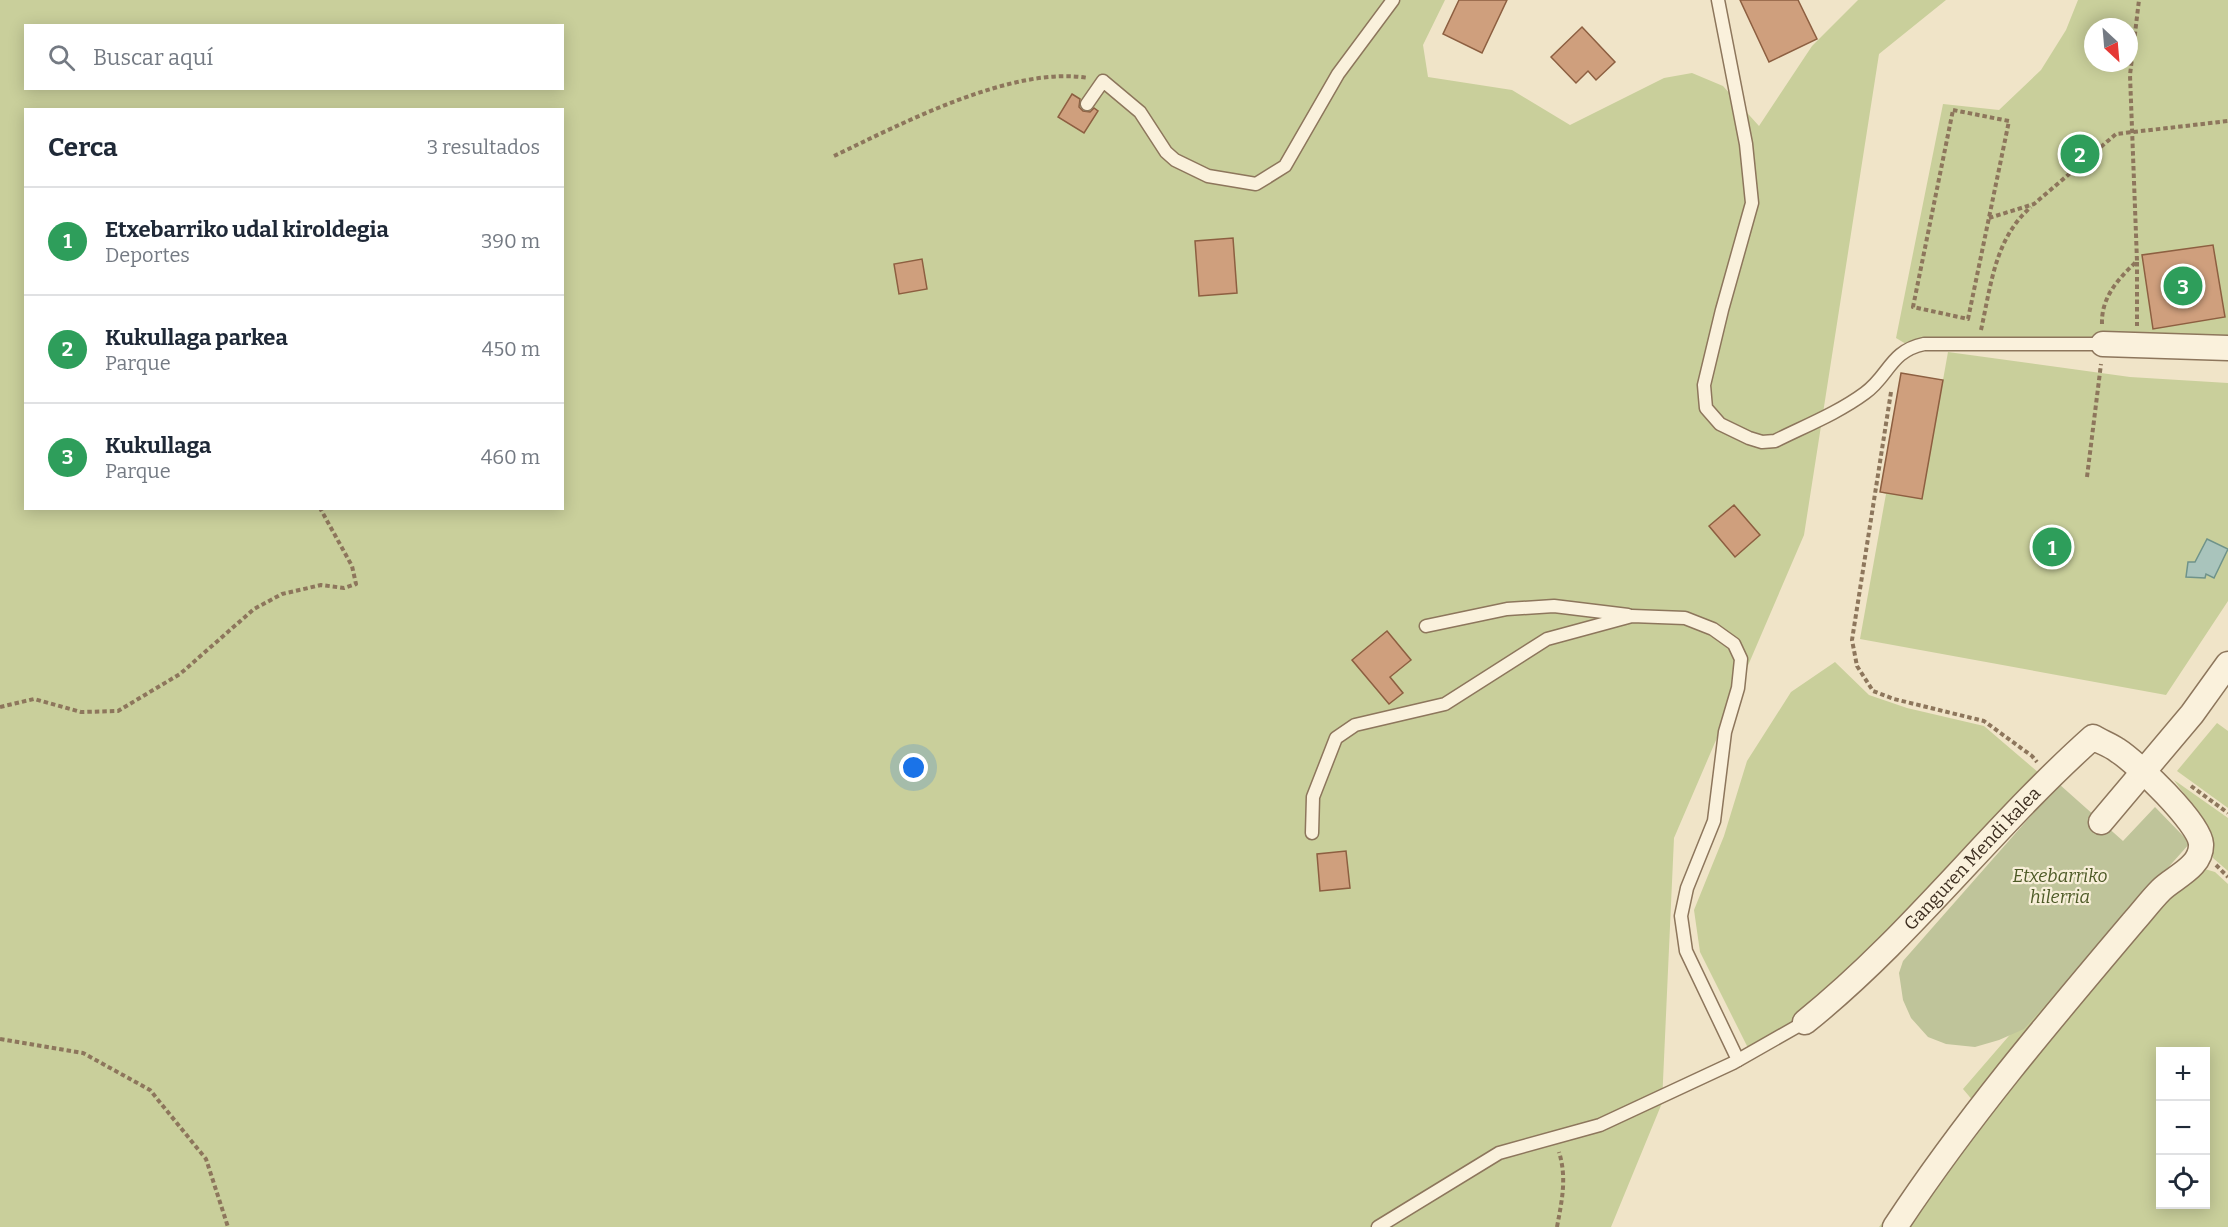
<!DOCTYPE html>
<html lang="es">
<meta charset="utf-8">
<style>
:root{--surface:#fff;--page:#f2f2f3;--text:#1f2937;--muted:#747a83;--line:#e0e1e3;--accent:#7c3aed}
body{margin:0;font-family:Bitter,serif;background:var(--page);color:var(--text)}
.controls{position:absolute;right:18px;bottom:18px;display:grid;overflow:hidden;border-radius:0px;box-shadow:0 3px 15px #0003}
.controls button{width:54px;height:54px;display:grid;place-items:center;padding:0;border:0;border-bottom:2px solid var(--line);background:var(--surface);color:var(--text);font:30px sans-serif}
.compass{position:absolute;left:2084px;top:18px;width:54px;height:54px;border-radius:50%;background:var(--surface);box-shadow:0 3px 15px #0003;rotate:154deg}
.you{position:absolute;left:914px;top:768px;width:21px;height:21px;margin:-15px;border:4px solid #fff;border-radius:50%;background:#1a73e8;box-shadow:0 0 0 9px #1a73e833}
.badge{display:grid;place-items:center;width:39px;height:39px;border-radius:50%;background:var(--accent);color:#fff;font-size:20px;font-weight:700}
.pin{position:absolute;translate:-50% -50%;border:3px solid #fff;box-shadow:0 2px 6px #0006}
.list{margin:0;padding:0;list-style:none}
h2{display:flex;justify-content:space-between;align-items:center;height:78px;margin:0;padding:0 24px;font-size:26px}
h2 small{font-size:20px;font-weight:400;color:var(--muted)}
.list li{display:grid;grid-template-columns:39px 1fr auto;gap:18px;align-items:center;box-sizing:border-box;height:108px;padding:0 24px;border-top:2px solid var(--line)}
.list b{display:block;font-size:22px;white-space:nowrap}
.list p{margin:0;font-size:20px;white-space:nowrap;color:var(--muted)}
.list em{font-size:20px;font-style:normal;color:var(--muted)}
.icon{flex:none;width:33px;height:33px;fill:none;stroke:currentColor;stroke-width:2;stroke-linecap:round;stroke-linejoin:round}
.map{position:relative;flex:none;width:2228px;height:1227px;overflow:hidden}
.search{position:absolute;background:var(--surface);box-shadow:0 3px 15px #0003;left:24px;top:24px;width:540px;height:66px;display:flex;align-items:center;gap:15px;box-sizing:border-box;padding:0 21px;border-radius:0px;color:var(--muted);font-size:22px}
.panel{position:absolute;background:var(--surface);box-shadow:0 3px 15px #0003;left:24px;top:108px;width:540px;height:402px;border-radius:0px}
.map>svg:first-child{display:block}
.green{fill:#c9cf9b;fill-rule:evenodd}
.cemetery{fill:#bfc49a}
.water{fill:#a9c4bc;stroke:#6f938a;stroke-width:1.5}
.building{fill:#cf9f7d;stroke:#8d5f41;stroke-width:1.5}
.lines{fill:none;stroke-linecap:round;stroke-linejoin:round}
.lane-casing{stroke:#8d765c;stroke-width:15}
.street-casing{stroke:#8d765c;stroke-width:27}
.path{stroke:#8d765c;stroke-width:4;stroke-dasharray:4.5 3;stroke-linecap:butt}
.lane{stroke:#faf1dc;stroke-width:12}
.street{stroke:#faf1dc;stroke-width:24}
.labels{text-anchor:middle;stroke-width:4.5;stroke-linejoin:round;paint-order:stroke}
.street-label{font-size:18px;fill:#3d2e20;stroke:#f7eed8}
.park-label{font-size:18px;font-style:italic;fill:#4d5a26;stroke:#f7eed8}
</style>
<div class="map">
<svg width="2228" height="1227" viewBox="0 0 2228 1227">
<rect width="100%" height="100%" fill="#f0e4c8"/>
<g class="green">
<path d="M0,0H1445L1423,45L1428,77L1512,90L1570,125L1664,78L1692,73L1723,86L1759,126L1812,46L1858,0H1946L1879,54L1804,535L1674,838L1662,1103L1611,1227H0ZM26,26H562V88H26ZM26,110H562V508H26Z"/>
<path d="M2078,0H2228V348L1911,347L1896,338L1943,104L1999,110L2041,70L2066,30ZM2093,27H2129V63H2093Z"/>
<path d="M1948,352L2130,377L2228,383V601L2166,695L1860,639L1886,494L1880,492L1901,373L1943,380Z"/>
<path d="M1835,662L1869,695L1907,708L1984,726L2039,773L1907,916L1800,1019L1748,1048L1700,952L1694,910L1724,836L1747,761L1791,692Z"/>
<path d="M2217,723L2228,731V808L2177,771Z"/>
<path d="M2174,780L2228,818V871L2213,858C2217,825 2191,805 2174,780Z"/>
<path d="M2198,867L2215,872L2228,884V1227H1879L1974,1102L1963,1089L2104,926L2138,934ZM2160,1052H2206V1204H2160Z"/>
</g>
<path class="cemetery" d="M2059,784L2123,841L2155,807L2190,843L2024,1029L1999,1040L1975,1047L1946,1044L1928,1037L1911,1018L1903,1000L1899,973L1903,961Z"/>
<path class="water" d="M2207,539L2228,549L2214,578L2206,574L2205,578L2186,577L2188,562H2195Z"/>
<g class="building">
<path d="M1459,0H1507L1482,53L1443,34Z"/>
<path d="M1740,0H1798L1817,39L1769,62Z"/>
<path d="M1582,27L1615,62L1596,80L1588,71L1576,83L1551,57Z"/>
<path d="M1072,94L1080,99L1079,107L1083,111L1090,112L1094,108L1098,111L1084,133L1058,117Z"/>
<path d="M1233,238L1237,293L1199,296L1195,241Z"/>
<path d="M2213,245L2225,317L2153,329L2142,255Z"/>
<path d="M922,259L927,289L899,294L894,264Z"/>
<path d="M1901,373L1943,380L1922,499L1880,492Z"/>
<path d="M1734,505L1760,535L1735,557L1709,526Z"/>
<path d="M1387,631L1411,660L1390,677L1403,693L1389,704L1352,660Z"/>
<path d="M1346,851L1350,888L1320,891L1317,854Z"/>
</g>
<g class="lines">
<defs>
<g id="lane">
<path d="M1718,0L1746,144L1752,203L1722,310L1704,385L1705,397L1706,408L1720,424L1749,438L1762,442L1775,441C1805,426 1838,413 1865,393C1889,376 1890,351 1924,344H2103"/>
<path d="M1087,104L1103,81L1140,112L1166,152L1175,160L1208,176L1256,184L1285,166L1338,74L1393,0"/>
<path d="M1426,626L1507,609L1554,606L1628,615"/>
<path d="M1312,833L1313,797L1336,738L1355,725L1445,704L1547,639L1632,616L1685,618L1713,629L1734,644L1741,659L1738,688L1725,732L1714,821L1687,888L1681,916L1686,951L1738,1060"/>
<path d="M1378,1227L1499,1153L1600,1125L1733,1063L1805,1022"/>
</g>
<g id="street">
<path d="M2103,344L2228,348"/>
<path d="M2101,822L2192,714L2228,664"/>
<path id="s1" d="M1805,1022C1911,937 1992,827 2093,737C2101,742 2110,745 2117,750C2136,762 2200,823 2201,844C2202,867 2174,877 2161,890C2151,900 2143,911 2134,921C2051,1019 1966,1119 1895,1227"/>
</g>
</defs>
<use href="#lane" class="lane-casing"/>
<use href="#street" class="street-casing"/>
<g class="path">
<path d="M1953,110L2009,121L1968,319L1913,307Z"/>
<path d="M834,156C901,124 1013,65 1088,78"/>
<path d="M1989,218L2034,204L2116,134L2228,121"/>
<path d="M2137,262V326"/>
<path d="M2102,324C2101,297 2119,278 2137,261L2130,75L2139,0"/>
<path d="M1981,330C1991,285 1995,238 2031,207"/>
<path d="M1891,392L1852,640L1857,666L1873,691L1894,699L1984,721L2032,756L2037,762"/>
<path d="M2087,477L2101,364"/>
<path d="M0,707L34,699L81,712L118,711L180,674L254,609L282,594L321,585L344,588L356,584L352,566L320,508"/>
<path d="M2191,786L2228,813"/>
<path d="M2216,865L2228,877"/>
<path d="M0,1039L83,1053L150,1090L206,1159L228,1227"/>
<path d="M1557,1227C1562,1200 1567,1178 1559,1152"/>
</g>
<use href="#lane" class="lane"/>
<use href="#street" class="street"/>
</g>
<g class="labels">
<g class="street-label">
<text dy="6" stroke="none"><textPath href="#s1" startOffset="234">Ganguren Mendi kalea</textPath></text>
</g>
<g class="park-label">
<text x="2060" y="882">Etxebarriko<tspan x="2060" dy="21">hilerria</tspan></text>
</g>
</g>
</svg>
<div class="controls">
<button>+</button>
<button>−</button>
<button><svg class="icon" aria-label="locate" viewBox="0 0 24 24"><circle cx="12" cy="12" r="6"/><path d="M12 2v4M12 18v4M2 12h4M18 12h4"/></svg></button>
</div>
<svg class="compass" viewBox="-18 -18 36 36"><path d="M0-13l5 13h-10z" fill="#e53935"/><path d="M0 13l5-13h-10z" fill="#747a83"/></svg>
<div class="you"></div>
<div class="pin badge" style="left:2052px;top:547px;background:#2e9e5b">1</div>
<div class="pin badge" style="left:2080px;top:154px;background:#2e9e5b">2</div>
<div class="pin badge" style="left:2183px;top:286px;background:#2e9e5b">3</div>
<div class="search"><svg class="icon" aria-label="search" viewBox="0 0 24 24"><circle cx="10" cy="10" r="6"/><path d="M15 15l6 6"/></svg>Buscar aquí</div>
<section class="panel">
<h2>Cerca<small>3 resultados</small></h2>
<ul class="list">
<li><span class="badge" style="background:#2e9e5b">1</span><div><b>Etxebarriko udal kiroldegia</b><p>Deportes</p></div><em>390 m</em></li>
<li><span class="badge" style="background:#2e9e5b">2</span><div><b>Kukullaga parkea</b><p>Parque</p></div><em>450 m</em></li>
<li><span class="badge" style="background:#2e9e5b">3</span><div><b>Kukullaga</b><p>Parque</p></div><em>460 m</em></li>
</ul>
</section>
</div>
